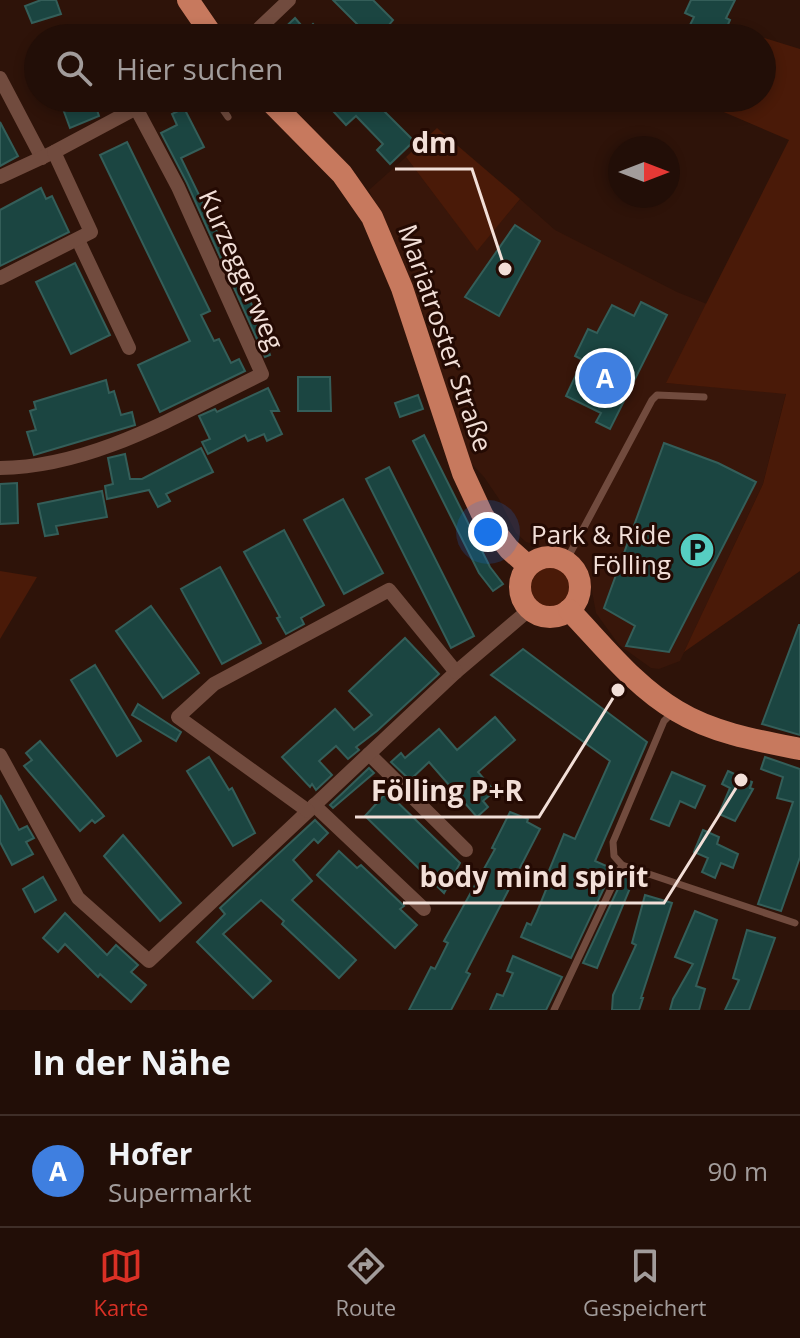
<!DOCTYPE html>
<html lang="de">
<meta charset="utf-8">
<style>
:root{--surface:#220e07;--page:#2a1711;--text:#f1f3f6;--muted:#a29c9b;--line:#3f2e28;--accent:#d93025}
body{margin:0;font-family:"Open Sans",sans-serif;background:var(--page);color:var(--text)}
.compass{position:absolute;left:608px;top:136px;width:72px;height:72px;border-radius:50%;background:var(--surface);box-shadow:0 4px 12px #0003;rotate:90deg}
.you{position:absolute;left:488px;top:532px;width:28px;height:28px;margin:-20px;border:6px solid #fff;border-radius:50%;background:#1a73e8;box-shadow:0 0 0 12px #1a73e833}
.badge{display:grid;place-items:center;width:52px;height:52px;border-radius:50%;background:var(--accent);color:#fff;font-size:26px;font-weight:700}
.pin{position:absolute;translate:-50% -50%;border:4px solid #fff;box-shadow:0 2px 8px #0006}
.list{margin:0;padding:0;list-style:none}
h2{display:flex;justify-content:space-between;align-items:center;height:104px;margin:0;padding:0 32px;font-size:34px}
h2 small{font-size:26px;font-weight:400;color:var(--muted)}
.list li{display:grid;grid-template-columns:52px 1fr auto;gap:24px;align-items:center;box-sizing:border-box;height:112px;padding:0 32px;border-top:2px solid var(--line)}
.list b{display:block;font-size:30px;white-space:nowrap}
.list p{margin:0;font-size:26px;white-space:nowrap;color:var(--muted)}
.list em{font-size:26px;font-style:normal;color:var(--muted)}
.icon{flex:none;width:44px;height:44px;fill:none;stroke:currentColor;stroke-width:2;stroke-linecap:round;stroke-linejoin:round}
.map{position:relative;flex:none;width:800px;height:1010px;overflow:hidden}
.search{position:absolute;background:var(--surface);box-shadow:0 4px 12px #0003;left:24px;right:24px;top:24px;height:88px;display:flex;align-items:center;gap:20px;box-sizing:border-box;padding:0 28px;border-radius:44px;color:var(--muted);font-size:30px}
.sheet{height:216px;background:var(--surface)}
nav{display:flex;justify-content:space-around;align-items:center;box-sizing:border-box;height:112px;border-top:2px solid var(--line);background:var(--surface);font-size:22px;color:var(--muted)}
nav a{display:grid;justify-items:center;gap:4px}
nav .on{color:var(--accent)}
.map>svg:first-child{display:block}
.built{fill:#38160a}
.green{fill:#4a1a08}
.building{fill:#1b4541;stroke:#345e59;stroke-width:2}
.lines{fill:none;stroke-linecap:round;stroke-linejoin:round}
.service{stroke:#714b3e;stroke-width:7}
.minor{stroke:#714b3e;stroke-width:14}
.primary{stroke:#c7795e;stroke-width:22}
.labels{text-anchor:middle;stroke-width:6;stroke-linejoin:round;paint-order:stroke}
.street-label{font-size:26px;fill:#f2dfd8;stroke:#240a03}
.poi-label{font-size:26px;fill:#f2dfd8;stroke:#240a03;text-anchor:end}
.leader{fill:none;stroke:#f2dfd8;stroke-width:3}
.callout-dot{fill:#f2dfd8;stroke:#240a03;stroke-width:3}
.callout-label{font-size:28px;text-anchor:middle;font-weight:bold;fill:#f2dfd8;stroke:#240a03;stroke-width:6;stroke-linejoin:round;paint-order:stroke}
</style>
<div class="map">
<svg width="800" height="1010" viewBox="0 0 800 1010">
<rect width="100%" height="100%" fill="#2e1309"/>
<path class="built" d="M406,157L477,250L520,199L555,230L677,292L707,304L667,383L786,393L763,484L680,661L659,669L651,668L619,645L596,613L589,575L543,547L526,542L516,533L499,499L484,477L469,461L451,414L427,323L369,190Z"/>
<g class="green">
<path d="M758,36L800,49V571L684,652L763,484L786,394L666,383L789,140L719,110L725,98H762V38Z"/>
<path d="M437,128L520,199L477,251L406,157Z"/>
<circle cx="552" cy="586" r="22"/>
<path d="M0,571L37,577L0,639Z"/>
</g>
<g class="building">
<path d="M41,0H56L61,14L32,23L25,6Z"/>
<path d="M333,0H373L393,20L389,25L402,38H371Z"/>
<path d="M691,0H735L726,18L730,20L726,29L744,38H701L687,31L694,17L685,13Z"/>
<path d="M295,18L306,31L313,24L326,38H274Z"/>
<path d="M59,98H93L99,116L70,128Z"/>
<path d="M321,98H371L414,141L390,164L377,150L383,144L356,116L346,125Z"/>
<path d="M184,108L204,147L181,158L250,300L270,355L265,357L187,183L161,133L177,125L172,114Z"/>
<path d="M0,122L18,156L0,166Z"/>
<path d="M127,142L210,311L201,315L214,341L219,339L231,363L239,359L245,371L160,412L138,365L190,341L100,155Z"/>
<path d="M41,188L46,199L52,196L69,232L0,266V210Z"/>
<path d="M515,225L540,241L499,316L465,297Z"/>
<path d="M75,263L110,335L71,354L36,282Z"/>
<path d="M641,302L667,315L610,429L596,422L601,413L566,396L583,360L575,356L588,329L597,333L612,305L634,316Z"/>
<path d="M298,377H330L331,411H298Z"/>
<path d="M106,380L109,393L114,391L121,415L132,412L135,425L34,455L27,432L36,430L30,411L36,409L34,402Z"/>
<path d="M268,388L279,411H271L282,434L267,441L264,434L248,441L245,435L208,454L202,442L210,439L199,416L215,409L217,412Z"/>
<path d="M418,395L423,409L400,417L395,403Z"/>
<path d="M424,435L490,567L503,584L493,591L479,573L413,441Z"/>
<path d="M664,443L718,463L756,482L669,652L626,646L635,626L604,608Z"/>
<path d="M201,448L213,472L166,494L170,501L158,507L149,490L107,499L105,486L113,484L108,458L125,454L130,479H142Z"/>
<path d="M389,467L474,636L451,648L366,479Z"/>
<path d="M17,483L18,523L0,524V484Z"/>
<path d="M102,491L107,517L56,526L58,534L45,536L38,504Z"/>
<path d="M343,499L383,573L344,594L304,520Z"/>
<path d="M284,530L324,605L301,618L304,624L286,634L277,618L280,617L244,552Z"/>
<path d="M220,567L261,643L222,664L181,589Z"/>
<path d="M151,606L199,673L163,698L116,631Z"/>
<path d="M799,625H800V735L762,724Z"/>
<path d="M405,638L439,674L377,731L356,747L359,750L348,759L336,746L319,761L332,775L316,790L312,784L310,787L282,757L335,709L354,730L372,715L349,691Z"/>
<path d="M523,649L647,742L595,861L613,869L571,958L521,937L527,923L531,925L537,912L552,875L548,873L564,834L575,839L610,761L491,675Z"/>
<path d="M95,665L141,741L117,756L71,680Z"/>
<path d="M138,704L181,732L176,741L132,715Z"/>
<path d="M495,717L515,740L478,772L491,787L490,795L483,801L488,807L477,817L429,762L410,780L391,762L401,753L405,758L439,729L457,750Z"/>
<path d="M40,741L104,816L95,823L92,820L80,831L24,766L32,760L26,753Z"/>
<path d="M209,757L229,790L232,788L255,833L233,846L187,771Z"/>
<path d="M765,757L800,769V857L781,911L758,904L793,802L777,798L783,777L761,769Z"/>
<path d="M369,768L374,773L333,808L330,805Z"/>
<path d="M728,771L752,782L750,788L753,789L735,821L719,814L730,788L722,784Z"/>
<path d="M672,772L705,786L695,808L680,801L669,826L651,819Z"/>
<path d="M387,792L460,863L444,893L365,816Z"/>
<path d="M0,795L19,830L27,826L34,838L26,842L33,854L12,865L0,842Z"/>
<path d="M510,812L528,819L527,822L540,829L466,972L470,974L451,1010H409L431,967L435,969L448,943L444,941L495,849L492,848Z"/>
<path d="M315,820L328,833L318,843L314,839L293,860L312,881L292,900L356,960L339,978L282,924L284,921L261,900L223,934L271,981L253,998L197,942L225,914L220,908Z"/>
<path d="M703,830L719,837L717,844L738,854L733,868L721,863L715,878L702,872L708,858L694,852Z"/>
<path d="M123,835L181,903L160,921L104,856Z"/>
<path d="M339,851L357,868L361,865L404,906L400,909L417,925L395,948L317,875Z"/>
<path d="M625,874L635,876L597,968L583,963Z"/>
<path d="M43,877L56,900L35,912L23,889Z"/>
<path d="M645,895L672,903L641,998H643L639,1010H612L613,995L636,945L632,943Z"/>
<path d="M695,911L717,920L696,986L705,989L699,1010H670L673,999L693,964L675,957Z"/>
<path d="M65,913L107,955L116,945L138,965L131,972L146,985L131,1002L100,974L98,977L65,944L58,952L43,938Z"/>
<path d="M747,930L775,938L749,1010H725L739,980L733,978Z"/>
<path d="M513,956L562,977L546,1010H490L497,994L503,996L513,973L507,971Z"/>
</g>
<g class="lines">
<g class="service">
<path d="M215,98L228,117"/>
<path d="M566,561L652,400L657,395L704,397"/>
<path d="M673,712L664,721L613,842L614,856L622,865L795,923"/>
<path d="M554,1010L622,865"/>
</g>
<g class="minor">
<path d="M249,38L289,0"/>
<path d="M0,78L42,158"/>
<path d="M0,177L54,152L155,98"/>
<path d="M78,240L129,348"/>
<path d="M0,278L91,232L54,152"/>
<path d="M0,468C94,467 179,414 262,374L178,187L136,108"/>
<path d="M369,754L466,850"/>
<path d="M0,755L78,898L149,961L456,672L530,609"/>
<path d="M314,805L424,909"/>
<path d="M308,811L178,717L214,684L389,590L456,672"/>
</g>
<g class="primary">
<path d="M188,0L214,38"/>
<path d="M267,98L342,174L372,217L402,288L463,473L483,516L509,549L528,566"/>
<circle cx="550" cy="587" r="30"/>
<path d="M569,610C603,645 634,686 677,711C713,733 759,741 800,749"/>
</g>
</g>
<defs>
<symbol id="parking-disc" viewBox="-11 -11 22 22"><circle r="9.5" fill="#56cec2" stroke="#240a03"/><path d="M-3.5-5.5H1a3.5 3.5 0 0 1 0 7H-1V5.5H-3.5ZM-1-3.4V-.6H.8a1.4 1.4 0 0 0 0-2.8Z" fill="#111"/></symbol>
</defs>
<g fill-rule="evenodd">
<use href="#parking-disc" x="677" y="530" width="40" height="40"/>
</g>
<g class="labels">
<g class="street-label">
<text transform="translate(241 270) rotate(66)" y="9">Kurzeggerweg</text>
<text transform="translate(445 338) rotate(71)" y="9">Mariatroster Straße</text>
</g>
<g class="poi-label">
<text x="671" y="544">Park &amp; Ride<tspan x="671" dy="30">Fölling</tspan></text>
</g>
</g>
<path class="leader" d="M505 269L472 169H395M618 690L539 817H355M741 780L664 903H403"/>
<g class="callout-dot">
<circle cx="505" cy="269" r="8"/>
<circle cx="618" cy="690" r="8"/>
<circle cx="741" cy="780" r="8"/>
</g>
<g class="callout-label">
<text x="434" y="153">dm</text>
<text x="447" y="801">Fölling P+R</text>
<text x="534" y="887">body mind spirit</text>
</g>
</svg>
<svg class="compass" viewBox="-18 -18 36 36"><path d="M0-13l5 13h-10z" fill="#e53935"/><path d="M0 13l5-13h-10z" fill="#a29c9b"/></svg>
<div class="you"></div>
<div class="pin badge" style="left:605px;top:378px;background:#3f7fe0">A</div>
<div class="search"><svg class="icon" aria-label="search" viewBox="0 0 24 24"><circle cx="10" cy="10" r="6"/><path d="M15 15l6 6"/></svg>Hier suchen</div>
</div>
<section class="sheet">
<h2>In der Nähe<small></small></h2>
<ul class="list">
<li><span class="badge" style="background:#3f7fe0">A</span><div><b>Hofer</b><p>Supermarkt</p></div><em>90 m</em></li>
</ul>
</section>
<nav>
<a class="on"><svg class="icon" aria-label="map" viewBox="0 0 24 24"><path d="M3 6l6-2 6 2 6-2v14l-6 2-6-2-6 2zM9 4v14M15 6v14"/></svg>Karte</a>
<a><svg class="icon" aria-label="directions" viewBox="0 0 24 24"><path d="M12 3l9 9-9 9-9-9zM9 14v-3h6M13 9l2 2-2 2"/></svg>Route</a>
<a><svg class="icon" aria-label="saved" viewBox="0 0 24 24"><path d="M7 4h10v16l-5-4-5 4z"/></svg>Gespeichert</a>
</nav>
